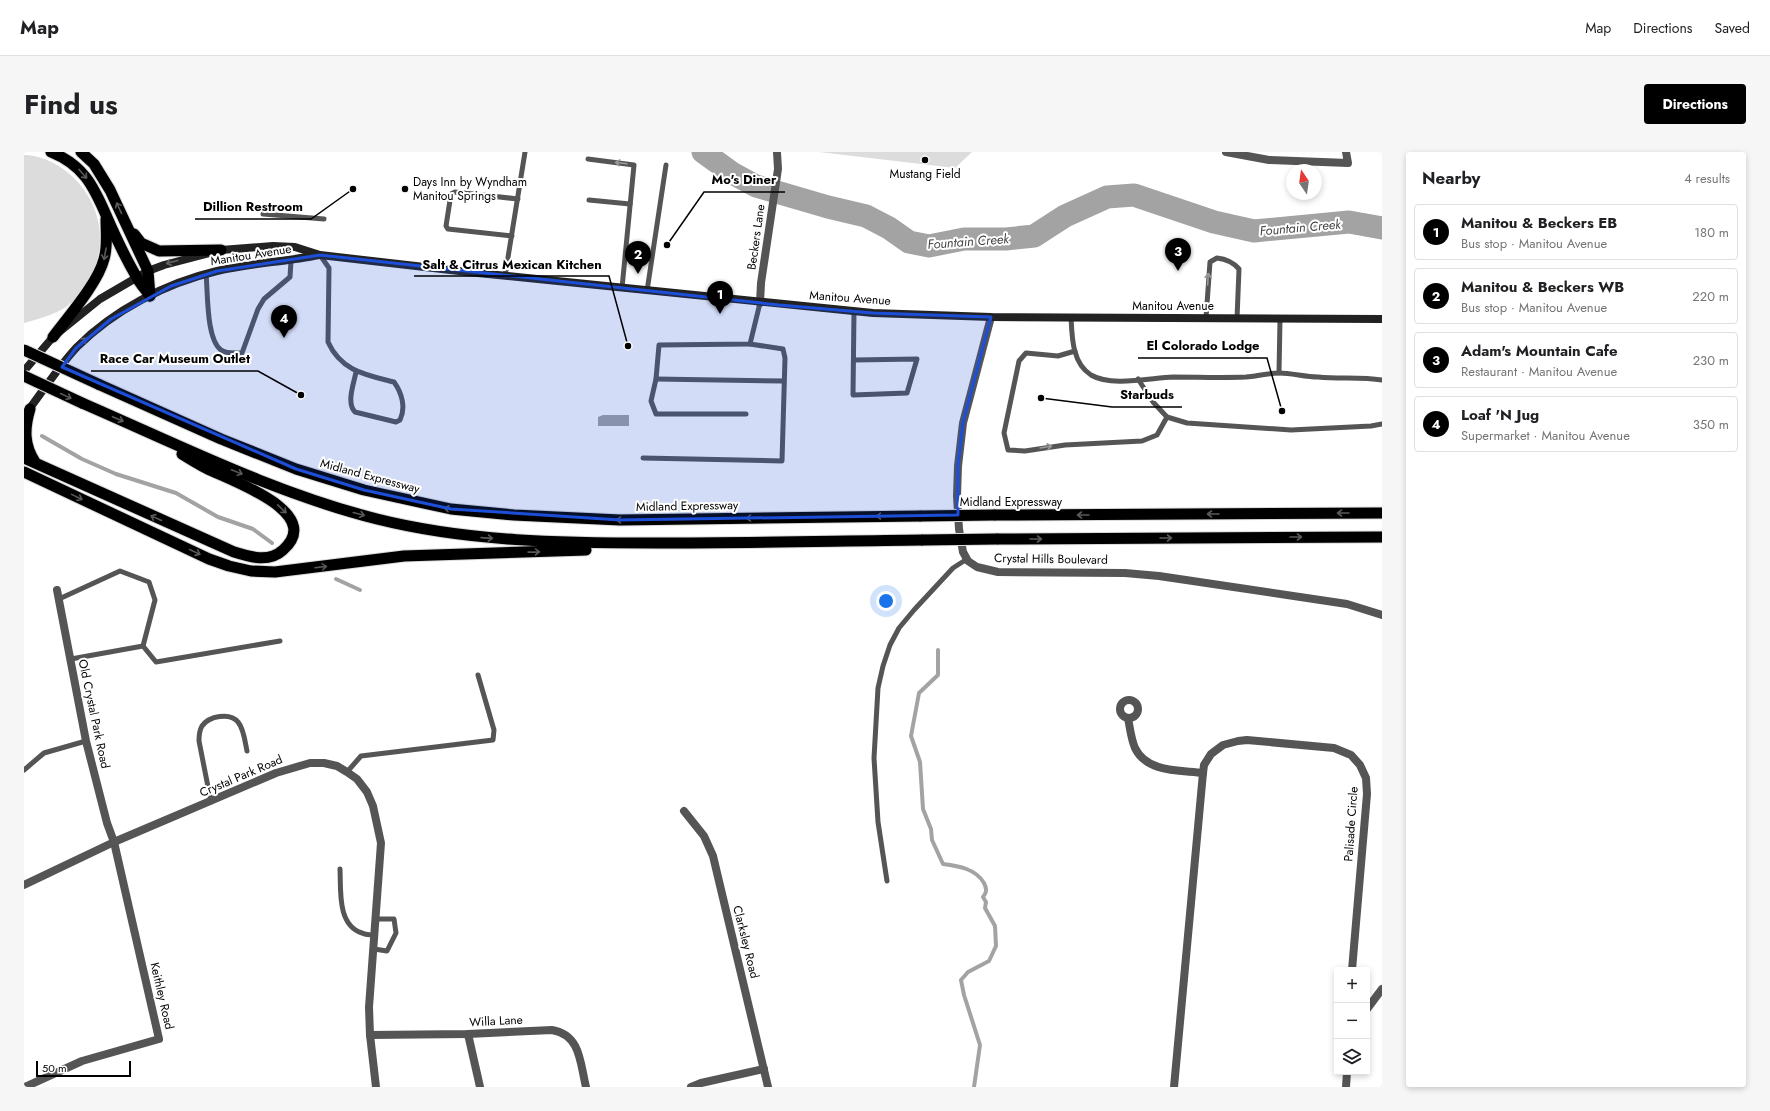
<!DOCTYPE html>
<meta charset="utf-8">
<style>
:root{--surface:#fff;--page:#f6f6f6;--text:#202124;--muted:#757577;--line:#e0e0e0;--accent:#000}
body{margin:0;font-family:Jost,sans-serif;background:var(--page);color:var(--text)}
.controls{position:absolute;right:12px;bottom:12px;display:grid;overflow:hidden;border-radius:4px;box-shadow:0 2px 6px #0003}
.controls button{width:36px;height:36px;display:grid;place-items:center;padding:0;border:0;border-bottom:1px solid var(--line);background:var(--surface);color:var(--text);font:20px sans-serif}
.compass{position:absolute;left:1262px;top:12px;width:36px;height:36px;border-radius:50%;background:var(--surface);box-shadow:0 2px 6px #0003;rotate:347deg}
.scale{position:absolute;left:12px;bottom:10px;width:95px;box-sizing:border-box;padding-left:4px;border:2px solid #000;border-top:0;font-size:11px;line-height:14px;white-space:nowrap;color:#000;-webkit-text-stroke:3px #fff;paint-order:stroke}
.you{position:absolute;left:862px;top:449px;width:14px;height:14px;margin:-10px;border:3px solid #fff;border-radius:50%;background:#1a73e8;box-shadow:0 0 0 6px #1a73e833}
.badge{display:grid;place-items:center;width:26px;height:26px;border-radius:50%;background:var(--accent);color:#fff;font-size:13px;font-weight:700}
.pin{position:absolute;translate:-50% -33px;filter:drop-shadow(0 1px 2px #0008)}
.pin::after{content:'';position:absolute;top:21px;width:14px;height:12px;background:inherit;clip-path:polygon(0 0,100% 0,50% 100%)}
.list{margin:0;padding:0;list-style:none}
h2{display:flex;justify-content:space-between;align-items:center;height:52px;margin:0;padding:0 16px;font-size:17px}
h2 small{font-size:13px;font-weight:400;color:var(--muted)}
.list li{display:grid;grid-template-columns:26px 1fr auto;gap:12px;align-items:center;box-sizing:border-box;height:56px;margin:0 8px 8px;padding:0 8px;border:1px solid var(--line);border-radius:4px}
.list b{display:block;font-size:15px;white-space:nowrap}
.list p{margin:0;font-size:13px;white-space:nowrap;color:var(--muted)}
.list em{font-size:13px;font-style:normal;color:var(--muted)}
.icon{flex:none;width:22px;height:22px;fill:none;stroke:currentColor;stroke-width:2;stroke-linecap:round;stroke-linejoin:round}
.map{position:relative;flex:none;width:1358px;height:935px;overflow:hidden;border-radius:4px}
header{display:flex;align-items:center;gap:24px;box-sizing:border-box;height:56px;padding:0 20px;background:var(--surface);border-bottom:1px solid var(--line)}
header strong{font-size:19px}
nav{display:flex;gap:22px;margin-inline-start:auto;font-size:14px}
.intro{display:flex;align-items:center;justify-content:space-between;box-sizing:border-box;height:96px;padding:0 24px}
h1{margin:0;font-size:28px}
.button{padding:10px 18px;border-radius:4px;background:var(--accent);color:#fff;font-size:14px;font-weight:700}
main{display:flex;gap:24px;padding:0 24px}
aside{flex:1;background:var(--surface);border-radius:4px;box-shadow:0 2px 6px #0003}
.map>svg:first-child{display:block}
.green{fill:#dcdcdc}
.water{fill:#a3a3a3}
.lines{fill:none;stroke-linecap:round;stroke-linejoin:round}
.stream{stroke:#a3a3a3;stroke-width:4}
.river{stroke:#a3a3a3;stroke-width:23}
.trunk-casing{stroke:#dbdbdb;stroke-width:13}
.service{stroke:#555;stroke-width:5}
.minor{stroke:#555;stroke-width:8}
.tertiary{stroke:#555;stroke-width:8}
.secondary{stroke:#222;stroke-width:8}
.trunk{stroke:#000;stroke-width:11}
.trunk-bridge-casing{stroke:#dbdbdb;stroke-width:13;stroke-linecap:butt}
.trunk-bridge{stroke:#000;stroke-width:11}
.oneway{stroke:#999}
.oneway2{stroke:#595959}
.oneway3{stroke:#646464}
.marked{fill:#1d4ed8;fill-opacity:0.2;stroke:#1d4ed8;stroke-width:3;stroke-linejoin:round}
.poi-dot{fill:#000;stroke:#fff;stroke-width:1.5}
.labels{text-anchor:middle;stroke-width:4;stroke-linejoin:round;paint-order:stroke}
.poi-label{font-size:12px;fill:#000;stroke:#fff}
.street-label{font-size:12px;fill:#000;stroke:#fff}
.water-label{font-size:13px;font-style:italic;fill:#444;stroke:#fff}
.leader{fill:none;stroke:#000;stroke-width:1.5}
.callout-dot{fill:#000;stroke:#fff;stroke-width:1.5}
.callout-label{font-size:13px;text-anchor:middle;font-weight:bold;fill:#000;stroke:#fff;stroke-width:4;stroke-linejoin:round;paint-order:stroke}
</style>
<header>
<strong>Map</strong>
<nav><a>Map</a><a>Directions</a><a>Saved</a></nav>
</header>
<div class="intro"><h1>Find us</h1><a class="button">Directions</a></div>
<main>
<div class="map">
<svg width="1358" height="935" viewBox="0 0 1358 935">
<rect width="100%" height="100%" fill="#fff"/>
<g class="green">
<path d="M795,0H948L931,16Z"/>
<path d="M0,3C15,3 30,10 42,19C84,52 88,110 49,149C36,162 17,166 0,171Z"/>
</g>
<path class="water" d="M579,263H605V274H574V265Z"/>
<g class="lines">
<g class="stream">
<path d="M18,284L58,307L92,322L152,341L194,365L229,377L248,391"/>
<path d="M312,427L336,438"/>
<path d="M914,498V523L895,541L887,584L896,610L899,657L907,677L908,688L919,712C935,714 952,717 960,731C963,737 963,740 959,745L962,750L961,756L971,774L972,794L965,809L944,820L937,828L940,843L956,893L950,935"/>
</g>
<path class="river" d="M679,0L708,21L732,34L804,55L842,64L865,76L885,90L905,94L940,87H982L1010,84L1041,64L1083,45L1110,43L1190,70L1230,79L1325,70L1358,76"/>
<defs>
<g id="trunk">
<path d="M27,0C59,13 69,33 82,63C91,84 101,105 112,124C116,132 122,138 126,144"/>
<path d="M57,0L70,12L86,38L124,119L126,144"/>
<path d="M110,82L117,91L135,99L197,98"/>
<path d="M29,185C44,165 74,131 80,107C84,94 82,81 82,67"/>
<path d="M74,232L197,287L272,317L340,338L427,357L490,363L596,368L897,364"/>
<path d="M58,251C155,293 250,341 353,367C445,390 539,391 634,391C722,391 810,389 899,388"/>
<path d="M6,257C0,277 0,293 11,310"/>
<path d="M0,306L210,400C226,405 245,411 259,398C302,360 205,328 182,316C174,312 166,307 158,302"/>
<path d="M0,320L185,407L205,414L227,419L251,420L380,404L562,398"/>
<path d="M970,363L1358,361"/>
<path d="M973,387L1358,385"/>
</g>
</defs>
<use href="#trunk" class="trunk-casing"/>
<g class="service">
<path d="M564,7L610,13L598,136"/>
<path d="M565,48L606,52"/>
<path d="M239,62L300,67"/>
<path d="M488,84L424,77L422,74L427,42L431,40L494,47"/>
<path d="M296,103L305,116L304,190C317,219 342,223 370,230C378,241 382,256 376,268L372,270L331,260C322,251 330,231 332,220"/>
<path d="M182,122C184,140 182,187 197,198C202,202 212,201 218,201L234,157L240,147L266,125L267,109"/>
<path d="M481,124L501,0"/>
<path d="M623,139L642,13"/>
<path d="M1047,165C1048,185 1048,211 1067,223C1087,235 1126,226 1149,225C1173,225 1197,226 1222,225C1233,224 1244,221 1255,221C1268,221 1281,225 1294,225C1316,227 1337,225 1358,228"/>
<path d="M1182,166L1186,110L1193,106C1202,107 1209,110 1215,117L1213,167"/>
<path d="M1051,199L1034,204L1002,201L995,209L980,281L984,298L1001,299L1041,293L1118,289L1133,283L1143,265"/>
<path d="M830,208L893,207L883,241L829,243L830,159"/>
<path d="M1255,221L1256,167"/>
<path d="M632,227L760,229"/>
<path d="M1114,227L1129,250L1143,265L1163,271L1267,278L1347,274L1358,272"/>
<path d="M722,262H632L627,249L632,227L635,193L726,192L736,151"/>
<path d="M619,306L758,309L761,206L759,197L726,192"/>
<path d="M35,447L96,419L125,430L131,448L119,494"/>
<path d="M47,507L119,494L132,510L256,489"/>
<path d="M0,618L20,601L62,589"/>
<path d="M323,620L337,604L469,588L470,578L454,523"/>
<path d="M187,650L175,589C175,584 175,579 178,574C185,564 206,560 214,570C220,577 221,590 223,599"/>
<path d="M316,717C317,738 313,773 338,781C342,783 347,783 351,783"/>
<path d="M863,729L854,670L850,606L854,536L859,514L866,493L875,476L890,458L929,416L943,407"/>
<path d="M350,797L363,799L372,781L370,767H352"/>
</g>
<g class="minor">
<path d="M1202,0L1245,8L1324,11L1322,0"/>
<path d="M736,151L737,131L754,17L753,0"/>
<path d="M967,165L939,271L934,314L933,344L935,377L939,400L944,409L953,415L974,420L1101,421L1135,424L1323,452L1358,463"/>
<circle cx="1105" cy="557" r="9"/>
<path d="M1104,566C1106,576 1107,587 1111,596C1123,621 1156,618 1179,621"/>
<path d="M660,659L680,684L689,704L744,935"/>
<path d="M1343,857L1358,837"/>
<path d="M444,882L456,935"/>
<path d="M346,883L444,882L528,878C557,883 556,911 562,935"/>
<path d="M1,935L58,909L135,887L90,690L83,671L62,589L33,438"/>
<path d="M667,935L677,931L740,917"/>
<path d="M1150,935L1179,621L1180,613L1187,602L1199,593L1214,589L1223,588L1310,596L1327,603L1336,613L1342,626L1343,642L1328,818"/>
<path d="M1322,935L1323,920"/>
</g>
<path class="tertiary" d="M0,733L90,690L252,621L286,611H300L313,614L323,620L333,627L343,640L349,654L357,691L345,855L346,883L352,935"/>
<g class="secondary">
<path d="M0,219L29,185L76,147L124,119L140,113L197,98L249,94L271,95L296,103L444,120L849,161L967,165L1358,167"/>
<path d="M3,260C19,239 35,214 53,195C90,158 142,131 193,119C226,111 261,110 295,103"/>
</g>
<use href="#trunk" class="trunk"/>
<defs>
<g id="trunk-bridge">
<path d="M0,198L74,232"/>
<path d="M0,224L58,251"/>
<path d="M897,364L970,363"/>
<path d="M899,388L973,387"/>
</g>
</defs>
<use href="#trunk-bridge" class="trunk-bridge-casing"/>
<use href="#trunk-bridge" class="trunk-bridge"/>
</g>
<defs><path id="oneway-shaft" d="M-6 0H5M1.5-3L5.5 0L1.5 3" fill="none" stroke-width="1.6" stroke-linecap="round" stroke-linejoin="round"/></defs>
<g class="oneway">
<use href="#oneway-shaft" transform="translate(597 11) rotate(-173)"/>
<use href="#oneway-shaft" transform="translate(1184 127) rotate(-86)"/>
<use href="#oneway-shaft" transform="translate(1022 295) rotate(-9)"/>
</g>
<g class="oneway2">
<use href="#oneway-shaft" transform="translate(59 22) rotate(49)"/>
<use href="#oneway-shaft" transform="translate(95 56) rotate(-115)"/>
<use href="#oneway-shaft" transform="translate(81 102) rotate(101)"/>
<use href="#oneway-shaft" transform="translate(42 244) rotate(25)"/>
<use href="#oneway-shaft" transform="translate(94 267) rotate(23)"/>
<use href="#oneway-shaft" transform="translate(213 320) rotate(22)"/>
<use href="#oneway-shaft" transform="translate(53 345) rotate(26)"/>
<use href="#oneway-shaft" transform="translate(258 357) rotate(44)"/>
<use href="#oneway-shaft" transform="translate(426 357) rotate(-171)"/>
<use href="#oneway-shaft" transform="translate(1319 361) rotate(180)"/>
<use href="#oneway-shaft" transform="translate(335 362) rotate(15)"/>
<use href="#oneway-shaft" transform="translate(1189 362) rotate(180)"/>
<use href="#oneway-shaft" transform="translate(1059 363) rotate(180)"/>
<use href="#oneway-shaft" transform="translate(858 364) rotate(179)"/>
<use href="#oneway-shaft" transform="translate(132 366) rotate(-155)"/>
<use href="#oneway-shaft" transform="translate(728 366) rotate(179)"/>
<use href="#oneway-shaft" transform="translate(598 368) rotate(-179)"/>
<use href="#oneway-shaft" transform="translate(1272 385)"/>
<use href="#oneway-shaft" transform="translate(463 386) rotate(4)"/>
<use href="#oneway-shaft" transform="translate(1142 386)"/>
<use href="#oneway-shaft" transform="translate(1012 387)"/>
<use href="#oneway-shaft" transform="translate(171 400) rotate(25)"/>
<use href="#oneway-shaft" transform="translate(510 400) rotate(-1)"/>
<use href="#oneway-shaft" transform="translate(297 415) rotate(-7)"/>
</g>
<g class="oneway3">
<use href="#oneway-shaft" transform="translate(148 110) rotate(165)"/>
<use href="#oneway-shaft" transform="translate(58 190) rotate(-44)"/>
</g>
<path class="marked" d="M296,103L755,153L849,161L967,165L939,271L934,314V363L596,368L427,357L340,338L272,317L38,215L52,196L87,167L147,134L193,119Z"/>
<g class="poi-dot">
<circle cx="901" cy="8" r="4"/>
<circle cx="381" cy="37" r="4"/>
</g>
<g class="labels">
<g class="poi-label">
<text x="901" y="26">Mustang Field</text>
<text x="389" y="34" text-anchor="start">Days Inn by Wyndham<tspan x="389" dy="14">Manitou Springs</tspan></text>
</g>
<g class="street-label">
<text transform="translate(732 85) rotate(-82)" y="4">Beckers Lane</text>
<text transform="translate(227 103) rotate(-9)" y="4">Manitou Avenue</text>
<text transform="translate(826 146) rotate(4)" y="4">Manitou Avenue</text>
<text x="1149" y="158">Manitou Avenue</text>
<text transform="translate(346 324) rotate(15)" y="4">Midland Expressway</text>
<text x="987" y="354">Midland Expressway</text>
<text transform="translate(663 354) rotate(-1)" y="4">Midland Expressway</text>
<text transform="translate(1027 407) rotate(1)" y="4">Crystal Hills Boulevard</text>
<text transform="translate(70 562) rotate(78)" y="4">Old Crystal Park Road</text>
<text transform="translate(217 624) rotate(-23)" y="4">Crystal Park Road</text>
<text transform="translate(1327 672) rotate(-86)" y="4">Palisade Circle</text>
<text transform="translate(722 790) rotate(76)" y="4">Clarksley Road</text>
<text transform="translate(138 844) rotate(77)" y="4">Keithley Road</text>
<text transform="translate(472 869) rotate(-3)" y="4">Willa Lane</text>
</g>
<g class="water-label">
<text transform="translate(1276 75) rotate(-5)" y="5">Fountain Creek</text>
<text transform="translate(944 89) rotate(-4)" y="5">Fountain Creek</text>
</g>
</g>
<path class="leader" d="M643 93L680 40H761M329 37L287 67H171M604 194L585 124H390M1258 259L1243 206H1114M277 243L234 219H67M1017 246L1088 255H1158"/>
<g class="callout-dot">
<circle cx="643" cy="93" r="4"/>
<circle cx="329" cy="37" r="4"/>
<circle cx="604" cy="194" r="4"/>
<circle cx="1258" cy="259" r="4"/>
<circle cx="277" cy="243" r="4"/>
<circle cx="1017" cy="246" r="4"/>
</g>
<g class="callout-label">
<text x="720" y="32">Mo's Diner</text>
<text x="229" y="59">Dillion Restroom</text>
<text x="488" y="117">Salt &amp; Citrus Mexican Kitchen</text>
<text x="1179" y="198">El Colorado Lodge</text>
<text x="151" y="211">Race Car Museum Outlet</text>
<text x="1123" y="247">Starbuds</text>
</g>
</svg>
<div class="controls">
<button>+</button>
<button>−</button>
<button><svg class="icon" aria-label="layers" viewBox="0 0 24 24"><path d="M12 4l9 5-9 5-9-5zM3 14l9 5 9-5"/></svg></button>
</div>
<svg class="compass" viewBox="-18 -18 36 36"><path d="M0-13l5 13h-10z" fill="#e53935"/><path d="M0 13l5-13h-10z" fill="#757577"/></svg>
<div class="scale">50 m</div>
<div class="you"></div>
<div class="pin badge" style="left:696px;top:162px">1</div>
<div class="pin badge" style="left:614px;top:122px">2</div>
<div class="pin badge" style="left:1154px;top:119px">3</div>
<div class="pin badge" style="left:260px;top:186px">4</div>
</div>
<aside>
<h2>Nearby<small>4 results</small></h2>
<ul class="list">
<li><span class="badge">1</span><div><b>Manitou &amp; Beckers EB</b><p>Bus stop · Manitou Avenue</p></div><em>180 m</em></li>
<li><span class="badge">2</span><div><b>Manitou &amp; Beckers WB</b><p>Bus stop · Manitou Avenue</p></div><em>220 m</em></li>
<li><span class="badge">3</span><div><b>Adam's Mountain Cafe</b><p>Restaurant · Manitou Avenue</p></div><em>230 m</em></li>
<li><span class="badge">4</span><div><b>Loaf 'N Jug</b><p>Supermarket · Manitou Avenue</p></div><em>350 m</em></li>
</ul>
</aside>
</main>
